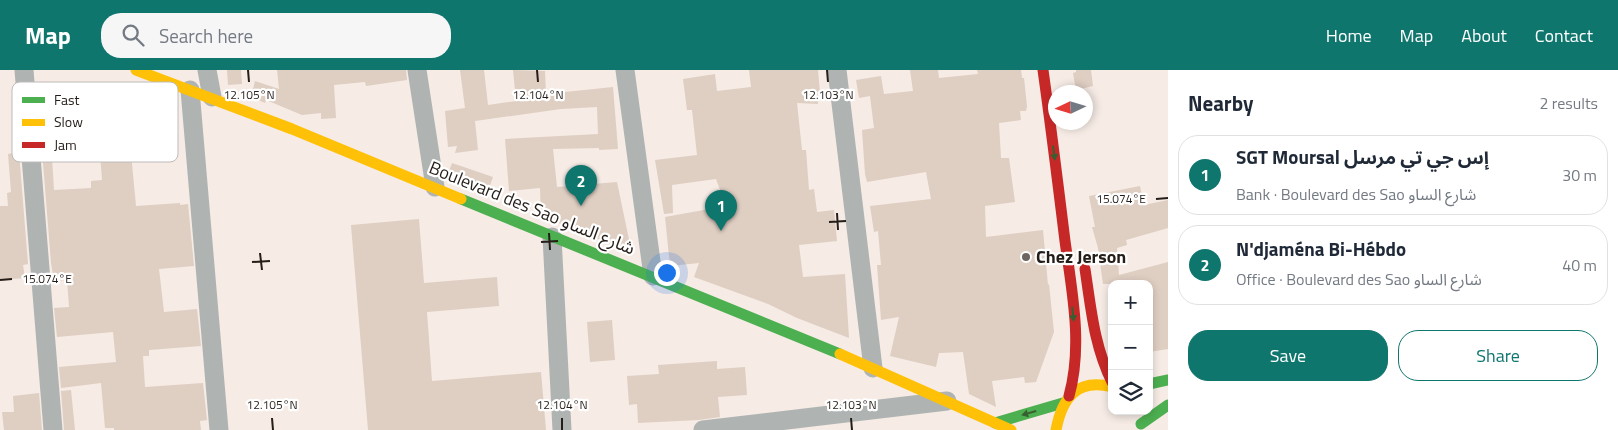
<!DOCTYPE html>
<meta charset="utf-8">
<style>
:root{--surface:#fff;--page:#f6f6f7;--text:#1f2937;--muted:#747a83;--line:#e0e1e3;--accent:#0f766e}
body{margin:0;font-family:"Titillium Web","Noto Sans Arabic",sans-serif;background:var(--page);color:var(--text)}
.controls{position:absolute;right:15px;bottom:15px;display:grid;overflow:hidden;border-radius:10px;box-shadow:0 2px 8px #0003}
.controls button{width:45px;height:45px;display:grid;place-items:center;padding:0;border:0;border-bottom:1px solid var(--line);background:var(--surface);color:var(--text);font:25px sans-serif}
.compass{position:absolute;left:1048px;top:15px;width:45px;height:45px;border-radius:50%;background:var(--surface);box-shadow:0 2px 8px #0003;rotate:266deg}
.you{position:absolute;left:666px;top:202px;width:18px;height:18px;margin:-12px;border:4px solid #fff;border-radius:50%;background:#1a73e8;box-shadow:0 0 0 8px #1a73e833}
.badge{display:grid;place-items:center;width:32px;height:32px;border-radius:50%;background:var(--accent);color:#fff;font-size:16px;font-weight:700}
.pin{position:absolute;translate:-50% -41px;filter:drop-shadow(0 1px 2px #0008)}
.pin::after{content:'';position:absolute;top:26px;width:18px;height:15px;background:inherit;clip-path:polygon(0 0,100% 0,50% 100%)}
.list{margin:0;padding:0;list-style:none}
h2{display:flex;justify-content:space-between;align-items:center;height:65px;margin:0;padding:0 20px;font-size:21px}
h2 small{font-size:16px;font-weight:400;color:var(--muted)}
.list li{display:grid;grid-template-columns:32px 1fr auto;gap:15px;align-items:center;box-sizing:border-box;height:80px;margin:0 10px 10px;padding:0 10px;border:1px solid var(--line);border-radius:20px}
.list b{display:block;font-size:19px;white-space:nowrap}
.list p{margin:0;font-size:16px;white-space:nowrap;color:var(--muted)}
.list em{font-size:16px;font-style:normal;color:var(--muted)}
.actions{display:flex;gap:10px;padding:15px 20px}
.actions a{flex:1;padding:11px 0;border:1px solid var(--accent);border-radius:20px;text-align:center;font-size:18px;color:var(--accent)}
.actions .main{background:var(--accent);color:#fff}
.icon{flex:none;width:28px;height:28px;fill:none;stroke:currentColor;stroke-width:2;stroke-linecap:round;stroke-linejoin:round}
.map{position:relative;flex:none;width:1168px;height:360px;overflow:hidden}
header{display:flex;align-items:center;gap:30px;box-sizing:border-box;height:70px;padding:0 25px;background:var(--accent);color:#fff}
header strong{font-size:24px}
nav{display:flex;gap:28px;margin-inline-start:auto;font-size:18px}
.search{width:350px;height:45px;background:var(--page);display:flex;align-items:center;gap:12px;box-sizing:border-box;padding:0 18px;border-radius:20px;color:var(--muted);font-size:19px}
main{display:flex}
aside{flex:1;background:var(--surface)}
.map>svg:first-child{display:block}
.building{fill:#dfcec2;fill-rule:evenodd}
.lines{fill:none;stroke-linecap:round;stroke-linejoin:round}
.street{stroke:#afb4b3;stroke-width:19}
.fast{stroke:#4caf50;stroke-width:11}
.slow{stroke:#ffc107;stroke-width:11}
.jam{stroke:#c62828;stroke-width:11}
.oneway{fill:#375f31}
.ticks{fill:none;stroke:#251d18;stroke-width:2}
.poi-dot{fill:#6e6560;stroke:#fff;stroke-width:2}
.labels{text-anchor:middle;stroke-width:4.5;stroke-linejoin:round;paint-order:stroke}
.street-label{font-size:18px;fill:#251d18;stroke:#fff}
.poi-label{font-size:18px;font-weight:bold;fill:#251d18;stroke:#fff;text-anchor:start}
.key{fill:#fff;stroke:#bebbba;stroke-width:1}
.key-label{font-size:14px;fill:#251d18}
.ticks-label{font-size:12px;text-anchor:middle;fill:#251d18;stroke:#fff;stroke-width:4.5;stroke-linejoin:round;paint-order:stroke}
</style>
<header>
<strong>Map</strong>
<div class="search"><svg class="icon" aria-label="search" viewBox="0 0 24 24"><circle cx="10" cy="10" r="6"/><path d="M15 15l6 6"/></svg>Search here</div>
<nav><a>Home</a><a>Map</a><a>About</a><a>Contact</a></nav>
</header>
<main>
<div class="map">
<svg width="1168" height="360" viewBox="0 0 1168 360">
<rect width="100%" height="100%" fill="#f6ebe5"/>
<g class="building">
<path d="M227,0H241L242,14L228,15Z"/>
<path d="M277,0H406L407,10L366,16L365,12L334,15L336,48L321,49V43L302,45L266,30L265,33L251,27L255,11L279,19Z"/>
<path d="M460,0H484L488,35L516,31L513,0L545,1L546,24L613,17L618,79L599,80V78L553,79L557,117L617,112L631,179L611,174L541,146L540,118L509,121L505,69L598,64L597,37L561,39L475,51L478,80L455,83L457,76L448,77L445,41L465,38Z"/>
<path d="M749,0H818L820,23H818V34L797,33L802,80H806L809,120L814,119L817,142L834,140L837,171L799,175L803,207L845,204L849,268L797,248L768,234L694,207L699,193L670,196L665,147L726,136L716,109L672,115L673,143L664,144L655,90L697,85L692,40H687L683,9L715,4L717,21L751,17Z"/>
<path d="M910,0H938L939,8L978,4L977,0H1021L1022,8H1024L1027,36L1026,41H1020L1021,50L999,53L1001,88H1009L1015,132L985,136L986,167L1043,160L1048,215L1049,214L1054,262L1036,312L1025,313L1024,307L992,311L996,337L969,324L963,282L939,283L936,297L890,286L899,247L881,250L877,195H881L878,161L874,162L870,136L931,129L926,102L867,112L865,104L862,60L874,58L870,26L859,28L856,10L881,6L884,24L913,21Z"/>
<path d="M1076,0H1091L1093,16L1076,20L1073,3L1076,2Z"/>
<path d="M83,30L84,35L107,34L108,54L128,52L136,136L180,133V135L188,134L194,196L159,199L164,242L197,239L201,276L149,280V286H143L145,317L203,313L207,350L200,351L201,360H114V358H105L101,313L61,318L59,297L116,292L113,262L57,267L54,238L69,237L67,210L54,211L51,193L42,80H48L42,35ZM100,83L102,110L91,111V118L54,120L52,88Z"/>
<path d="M19,82L28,194L23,195L25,208L0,210V136H8L7,123L11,122L8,84Z"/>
<path d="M452,93L493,107L488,121L447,107Z"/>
<path d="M1140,116L1144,135L1168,130V158L1126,170L1127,175L1117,178L1119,205L1168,192V279L1149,282V214H1103L1098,178L1092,157H1095L1089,126Z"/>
<path d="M419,149L424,213L497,207L499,236L427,242L432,311L541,302L546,360H368L351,155Z"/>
<path d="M612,250L615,290L590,292L587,252Z"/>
<path d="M717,291V299L745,297L747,325L718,327L720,347L699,350L638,353L637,334L629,335L627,306L659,304L658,295Z"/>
<path d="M71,320L75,360H64L61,321Z"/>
<path d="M39,323L42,360H4L2,342H14L13,326Z"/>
</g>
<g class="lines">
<g class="street">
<path d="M24,0L53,360"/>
<path d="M207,0L212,27"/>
<path d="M417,0L435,117"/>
<path d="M625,0L653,206"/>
<path d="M837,0L873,298"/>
<path d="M190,20L219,360"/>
<path d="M552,167L562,360"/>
<path d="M703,360L947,331"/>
</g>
<g class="fast">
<path d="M461,129L840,284"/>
<path d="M1149,314L1168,310"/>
<path d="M995,353L1063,333"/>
<path d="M1141,354L1168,335"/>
</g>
<g class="slow">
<path d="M136,0L292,59L461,129"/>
<path d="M840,284L1011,360"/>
<path d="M1056,360C1062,328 1077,308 1112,317"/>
</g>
<g class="jam">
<path d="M1043,0C1051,57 1058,114 1065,171C1072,222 1083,275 1069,326"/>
<path d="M1085,199C1091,238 1094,276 1112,312"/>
</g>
</g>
<defs><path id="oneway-solid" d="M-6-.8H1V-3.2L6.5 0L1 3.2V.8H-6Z" transform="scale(1.25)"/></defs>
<g class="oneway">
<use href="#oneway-solid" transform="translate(1054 83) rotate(82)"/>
<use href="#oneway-solid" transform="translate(1073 244) rotate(84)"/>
<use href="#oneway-solid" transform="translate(1029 343) rotate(164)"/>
</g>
<path class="ticks" d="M248,0L249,12M537,0L538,12M827,0L828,12M1156,129L1168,128M837,143L838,160M829,152L846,151M549,163L550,180M541,172L558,171M260,183L262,200M252,192L270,191M0,210L12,209M272,348L273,360M562,348V360M851,348L852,360"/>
<circle class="poi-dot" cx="1026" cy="187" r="5"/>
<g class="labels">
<g class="street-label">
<text transform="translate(532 138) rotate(22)" y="6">Boulevard des Sao شارع الساو</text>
</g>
<g class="poi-label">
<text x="1036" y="193">Chez Jerson</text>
</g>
</g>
<rect x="12" y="12" width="166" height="80" rx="8" class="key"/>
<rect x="22" y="27" width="23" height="6" fill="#4caf50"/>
<rect x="22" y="49" width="23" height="7" fill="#ffc107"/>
<rect x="22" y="72" width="23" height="6" fill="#c62828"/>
<g class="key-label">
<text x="54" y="35">Fast</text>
<text x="54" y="57">Slow</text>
<text x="54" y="80">Jam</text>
</g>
<g class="ticks-label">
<text x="249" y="29">12.105°N</text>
<text x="538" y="29">12.104°N</text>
<text x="828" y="29">12.103°N</text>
<text x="1121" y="133">15.074°E</text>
<text x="47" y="213">15.074°E</text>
<text x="272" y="339">12.105°N</text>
<text x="562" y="339">12.104°N</text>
<text x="851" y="339">12.103°N</text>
</g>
</svg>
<div class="controls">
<button>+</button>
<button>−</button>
<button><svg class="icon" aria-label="layers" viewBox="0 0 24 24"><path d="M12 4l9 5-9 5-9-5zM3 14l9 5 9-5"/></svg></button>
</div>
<svg class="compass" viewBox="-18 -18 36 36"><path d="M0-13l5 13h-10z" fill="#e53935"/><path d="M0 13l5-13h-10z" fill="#747a83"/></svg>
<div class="you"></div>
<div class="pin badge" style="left:721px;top:161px">1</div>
<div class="pin badge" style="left:581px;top:136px">2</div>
</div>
<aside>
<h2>Nearby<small>2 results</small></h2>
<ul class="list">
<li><span class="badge">1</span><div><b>SGT Moursal إس جي تي مرسل</b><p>Bank · Boulevard des Sao شارع الساو</p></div><em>30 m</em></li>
<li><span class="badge">2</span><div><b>N'djaména Bi-Hébdo</b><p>Office · Boulevard des Sao شارع الساو</p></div><em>40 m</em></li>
</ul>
<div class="actions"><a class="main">Save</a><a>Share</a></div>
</aside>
</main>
